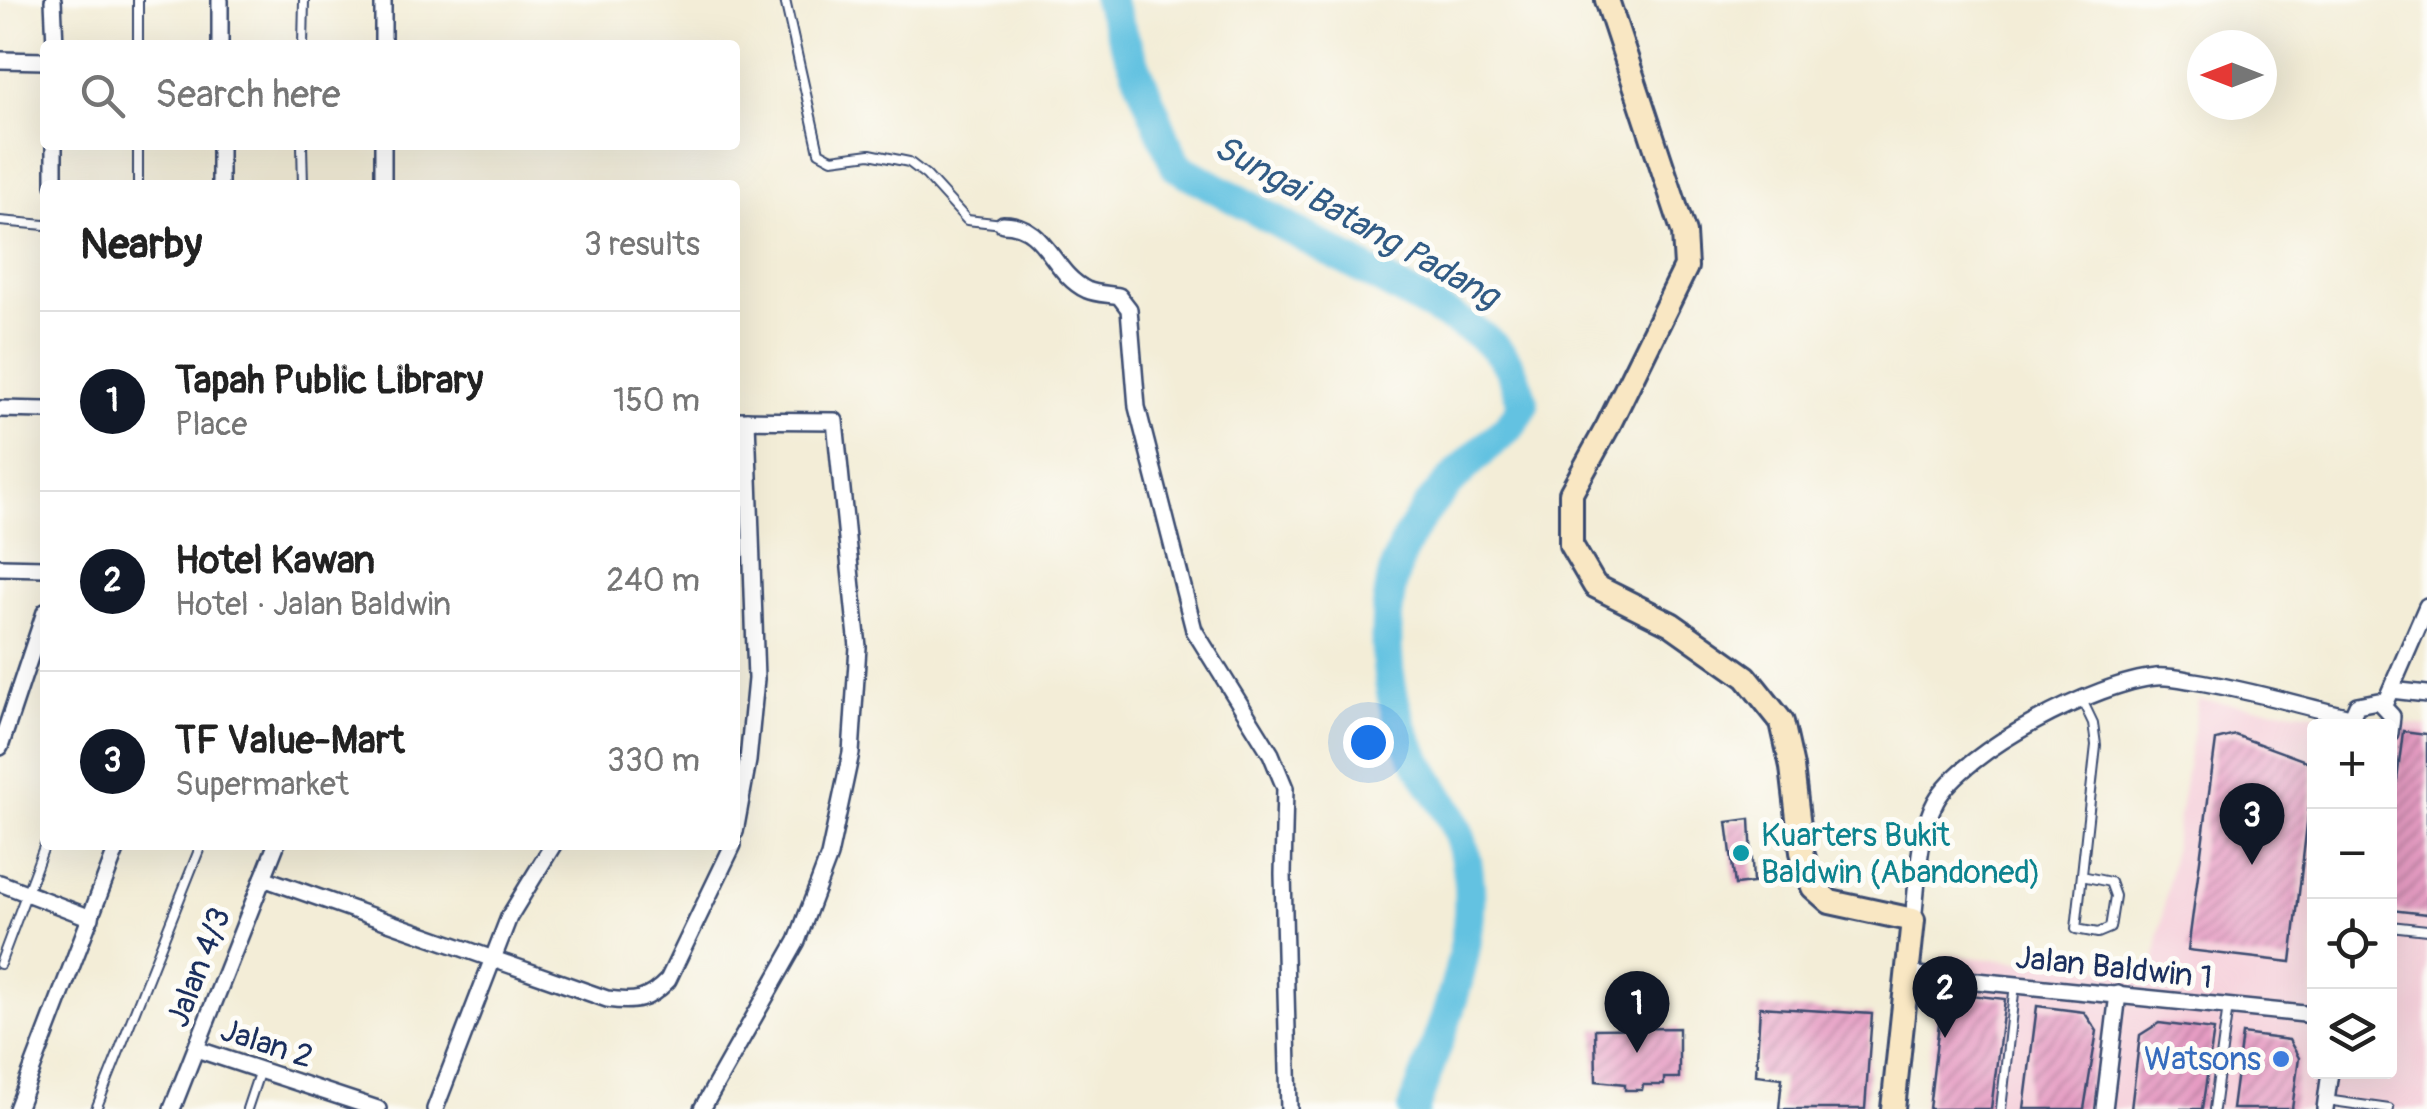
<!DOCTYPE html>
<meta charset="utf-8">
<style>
:root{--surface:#fff;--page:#f6f6f6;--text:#222;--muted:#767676;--line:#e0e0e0;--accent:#111827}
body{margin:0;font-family:Pangolin,sans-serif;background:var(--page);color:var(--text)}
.controls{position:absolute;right:30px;bottom:30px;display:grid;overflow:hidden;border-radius:10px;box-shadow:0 10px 40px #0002}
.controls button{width:90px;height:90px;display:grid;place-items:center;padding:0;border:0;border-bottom:2px solid var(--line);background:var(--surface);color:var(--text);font:50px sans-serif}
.compass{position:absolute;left:2187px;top:30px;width:90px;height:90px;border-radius:50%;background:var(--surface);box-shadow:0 10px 40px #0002;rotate:270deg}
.you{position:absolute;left:1368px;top:742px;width:35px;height:35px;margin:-25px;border:8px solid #fff;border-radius:50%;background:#1a73e8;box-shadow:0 0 0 15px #1a73e833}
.badge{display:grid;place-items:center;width:65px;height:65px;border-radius:50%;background:var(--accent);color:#fff;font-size:32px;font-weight:700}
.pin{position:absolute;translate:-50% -82px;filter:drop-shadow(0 2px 5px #0008)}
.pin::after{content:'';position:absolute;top:52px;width:35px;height:30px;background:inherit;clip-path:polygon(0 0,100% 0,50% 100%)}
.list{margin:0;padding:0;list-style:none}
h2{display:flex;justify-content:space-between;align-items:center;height:130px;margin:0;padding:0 40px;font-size:42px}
h2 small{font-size:32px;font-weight:400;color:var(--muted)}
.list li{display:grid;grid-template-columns:65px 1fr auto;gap:30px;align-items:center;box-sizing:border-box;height:180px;padding:0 40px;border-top:2px solid var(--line)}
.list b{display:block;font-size:38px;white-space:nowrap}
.list p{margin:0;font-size:32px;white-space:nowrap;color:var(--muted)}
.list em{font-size:32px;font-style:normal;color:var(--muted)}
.icon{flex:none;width:55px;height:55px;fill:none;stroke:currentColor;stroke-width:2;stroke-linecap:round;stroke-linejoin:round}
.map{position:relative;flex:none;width:2427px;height:1109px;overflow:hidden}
.search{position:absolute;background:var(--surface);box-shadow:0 10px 40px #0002;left:40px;top:40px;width:700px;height:110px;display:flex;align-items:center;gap:25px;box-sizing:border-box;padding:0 35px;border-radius:10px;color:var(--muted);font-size:38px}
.panel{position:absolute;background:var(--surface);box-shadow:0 10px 40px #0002;left:40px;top:180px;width:700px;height:670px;border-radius:10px}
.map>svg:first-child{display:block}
.built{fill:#f5cfda;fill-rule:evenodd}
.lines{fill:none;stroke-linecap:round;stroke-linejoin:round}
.river{stroke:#63c2e1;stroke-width:32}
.building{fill:url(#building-hatch)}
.lane-casing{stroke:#3b4c70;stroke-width:12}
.street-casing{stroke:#3b4c70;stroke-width:20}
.secondary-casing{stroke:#3b4c70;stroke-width:28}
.lane{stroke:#fff;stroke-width:8}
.street{stroke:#fff;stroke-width:15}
.secondary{stroke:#f9e7c3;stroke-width:22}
.culture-dot{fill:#0f9aa8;stroke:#fdfcf7;stroke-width:4}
.shop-dot{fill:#3f7fe0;stroke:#fdfcf7;stroke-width:4}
.labels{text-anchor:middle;stroke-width:10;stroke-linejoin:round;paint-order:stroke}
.culture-label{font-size:32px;fill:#0d838f;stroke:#fdfcf7;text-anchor:start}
.street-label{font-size:32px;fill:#1b2f5e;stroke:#fdfcf7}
.shop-label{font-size:32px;fill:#366cbe;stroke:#fdfcf7;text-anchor:end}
.water-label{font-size:35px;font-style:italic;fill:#315b85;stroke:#fdfcf7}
</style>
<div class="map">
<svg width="2427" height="1109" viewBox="0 0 2427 1109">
<defs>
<pattern id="building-hatch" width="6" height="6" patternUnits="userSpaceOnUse" patternTransform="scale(2.5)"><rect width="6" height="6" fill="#e69cc3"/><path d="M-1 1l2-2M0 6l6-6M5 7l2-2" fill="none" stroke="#ba80a2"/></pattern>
</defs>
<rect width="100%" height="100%" fill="#fdfcf7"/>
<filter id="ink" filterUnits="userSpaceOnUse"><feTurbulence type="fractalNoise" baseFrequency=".01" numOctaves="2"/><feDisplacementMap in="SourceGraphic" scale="20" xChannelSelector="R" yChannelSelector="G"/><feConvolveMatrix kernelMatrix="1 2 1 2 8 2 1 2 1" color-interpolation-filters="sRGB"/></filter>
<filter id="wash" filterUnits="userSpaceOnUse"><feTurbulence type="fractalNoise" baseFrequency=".0048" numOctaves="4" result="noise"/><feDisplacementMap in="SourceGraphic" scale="40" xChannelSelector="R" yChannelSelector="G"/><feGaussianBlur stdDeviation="2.25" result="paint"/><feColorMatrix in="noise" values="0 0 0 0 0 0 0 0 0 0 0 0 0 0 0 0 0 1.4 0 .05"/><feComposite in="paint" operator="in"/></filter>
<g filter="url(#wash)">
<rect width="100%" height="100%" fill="#f3edd7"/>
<path class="built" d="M2198,700L2427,726V1109H1922L1943,955L2153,973ZM2314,726H2390V1072H2314Z"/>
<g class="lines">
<path class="river" d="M1108,0L1176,166L1468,327C1503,350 1512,364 1523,405C1512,427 1502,433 1484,449C1448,482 1413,517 1397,563C1380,615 1384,685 1405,736C1421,775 1454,809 1464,851C1485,938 1441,1027 1414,1109"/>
</g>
<g id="blocks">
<g class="building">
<path d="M2403,731L2427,734V914L2390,910V838Z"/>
<path d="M2235,735L2314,764L2291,962L2188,950L2216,740Z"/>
<path d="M1750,819L1753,883L1735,885L1727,822Z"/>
<path d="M1953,993L2005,999L1991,1109H1929L1941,1006Z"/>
<path d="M2037,1006L2084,1012L2097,1031L2084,1109H2024Z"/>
<path d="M1760,1007L1872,1014L1865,1109H1779L1782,1078L1756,1075Z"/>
<path d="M2159,1023L2214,1030L2202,1109H2131L2140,1035Z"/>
<path d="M1679,1028V1078H1664V1085H1643L1642,1090H1625V1084L1596,1081L1595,1029Z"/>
<path d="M2242,1034L2289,1040L2299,1058L2292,1109H2232Z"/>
</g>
</g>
</g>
<g filter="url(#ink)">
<use href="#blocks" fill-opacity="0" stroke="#3b4c70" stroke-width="2.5"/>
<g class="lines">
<defs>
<g id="lane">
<path d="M138,0V45"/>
<path d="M785,0L819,152L832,159L870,154L909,162L926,175L967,220L1003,224"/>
<path d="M303,45L304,0"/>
<path d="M302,145L303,185"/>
<path d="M138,185V145"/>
<path d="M0,221L45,225"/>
<path d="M2082,700L2093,723L2096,745L2076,929L2098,933L2110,928L2115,896L2110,882L2082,876"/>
<path d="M2390,926L2427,930"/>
<path d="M0,964L45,844"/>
<path d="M2326,1100L2389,1109"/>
<path d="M96,1109L201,845"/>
<path d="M247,1109L260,1070"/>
<path d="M2001,1109L2015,984"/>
<path d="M2214,1109L2228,1006"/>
</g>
<g id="street">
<path d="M53,0L55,45"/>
<path d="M220,45V0"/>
<path d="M383,45V0"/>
<path d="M0,60L45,61"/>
<path d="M220,145V185"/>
<path d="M383,145V185"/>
<path d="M54,185V145"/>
<path d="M1003,224C1047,224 1051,273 1087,290C1096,294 1109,294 1119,296L1129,309L1137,407L1194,630L1271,754L1285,788L1283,874L1289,1109"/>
<path d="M0,409L45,410"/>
<path d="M0,567L45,568"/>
<path d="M2391,690L2427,694"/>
<path d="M2384,705L2427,606"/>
<path d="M2349,723L2357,705L2378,701L2392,716L2390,733"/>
<path d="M0,747L45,612"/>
<path d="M735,832L748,761L756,679L747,420"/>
<path d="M263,878L607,999C635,1003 648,1001 668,980L733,845"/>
<path d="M0,883L91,918"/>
<path d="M1913,920C1918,883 1917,835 1936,801C1964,750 2098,682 2156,677C2168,676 2182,679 2194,681C2246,689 2298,705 2350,717"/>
<path d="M1907,974L2314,1015"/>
<path d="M196,1049L378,1109"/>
<path d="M17,1109L118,845"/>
<path d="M172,1109L276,845"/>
<path d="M435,1109L509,917L553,845"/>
<path d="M702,1109L797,941L829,856L851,753L858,647L835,421L735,420"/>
<path d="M2104,1109L2118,994"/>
<path d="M2325,1109L2330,1072"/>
</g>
<path id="secondary" d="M1607,0L1684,233L1686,267L1608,426L1571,493V545L1595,586L1671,624L1746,677L1782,722L1792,767L1802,852L1813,887L1830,902L1913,920L1893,1109"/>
</defs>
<use href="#lane" class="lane-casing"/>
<use href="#street" class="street-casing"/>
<use href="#secondary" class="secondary-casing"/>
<use href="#lane" class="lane"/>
<use href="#street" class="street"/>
<use href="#secondary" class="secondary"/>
</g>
</g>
<circle class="culture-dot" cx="1741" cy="853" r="10"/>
<circle class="shop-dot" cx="2281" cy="1059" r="10"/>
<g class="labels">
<g class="culture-label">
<text x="1761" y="846">Kuarters Bukit<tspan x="1761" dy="37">Baldwin (Abandoned)</tspan></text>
</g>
<g class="street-label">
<text transform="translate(198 967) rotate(-69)" y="11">Jalan 4/3</text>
<text transform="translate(2114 967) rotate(6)" y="11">Jalan Baldwin 1</text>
<text transform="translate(267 1043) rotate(18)" y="11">Jalan 2</text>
</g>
<g class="shop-label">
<text x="2261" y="1070">Watsons</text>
</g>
<g class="water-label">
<text transform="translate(1357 221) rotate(29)" y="12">Sungai Batang Padang</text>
</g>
</g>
</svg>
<div class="controls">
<button>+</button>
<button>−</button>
<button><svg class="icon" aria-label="locate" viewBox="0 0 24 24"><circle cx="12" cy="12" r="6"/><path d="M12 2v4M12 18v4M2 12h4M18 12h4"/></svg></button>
<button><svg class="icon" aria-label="layers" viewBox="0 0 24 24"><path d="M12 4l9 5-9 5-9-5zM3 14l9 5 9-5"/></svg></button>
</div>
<svg class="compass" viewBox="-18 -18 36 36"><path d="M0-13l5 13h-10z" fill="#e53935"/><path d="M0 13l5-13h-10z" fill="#767676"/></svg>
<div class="you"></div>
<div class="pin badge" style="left:1637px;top:1053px">1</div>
<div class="pin badge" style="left:1945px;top:1038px">2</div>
<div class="pin badge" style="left:2252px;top:865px">3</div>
<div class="search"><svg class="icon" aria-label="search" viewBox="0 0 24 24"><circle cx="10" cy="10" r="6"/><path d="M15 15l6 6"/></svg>Search here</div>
<section class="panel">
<h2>Nearby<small>3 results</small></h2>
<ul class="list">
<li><span class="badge">1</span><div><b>Tapah Public Library</b><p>Place</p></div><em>150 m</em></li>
<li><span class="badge">2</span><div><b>Hotel Kawan</b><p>Hotel · Jalan Baldwin</p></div><em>240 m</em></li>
<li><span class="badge">3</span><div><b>TF Value-Mart</b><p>Supermarket</p></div><em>330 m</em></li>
</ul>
</section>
</div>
